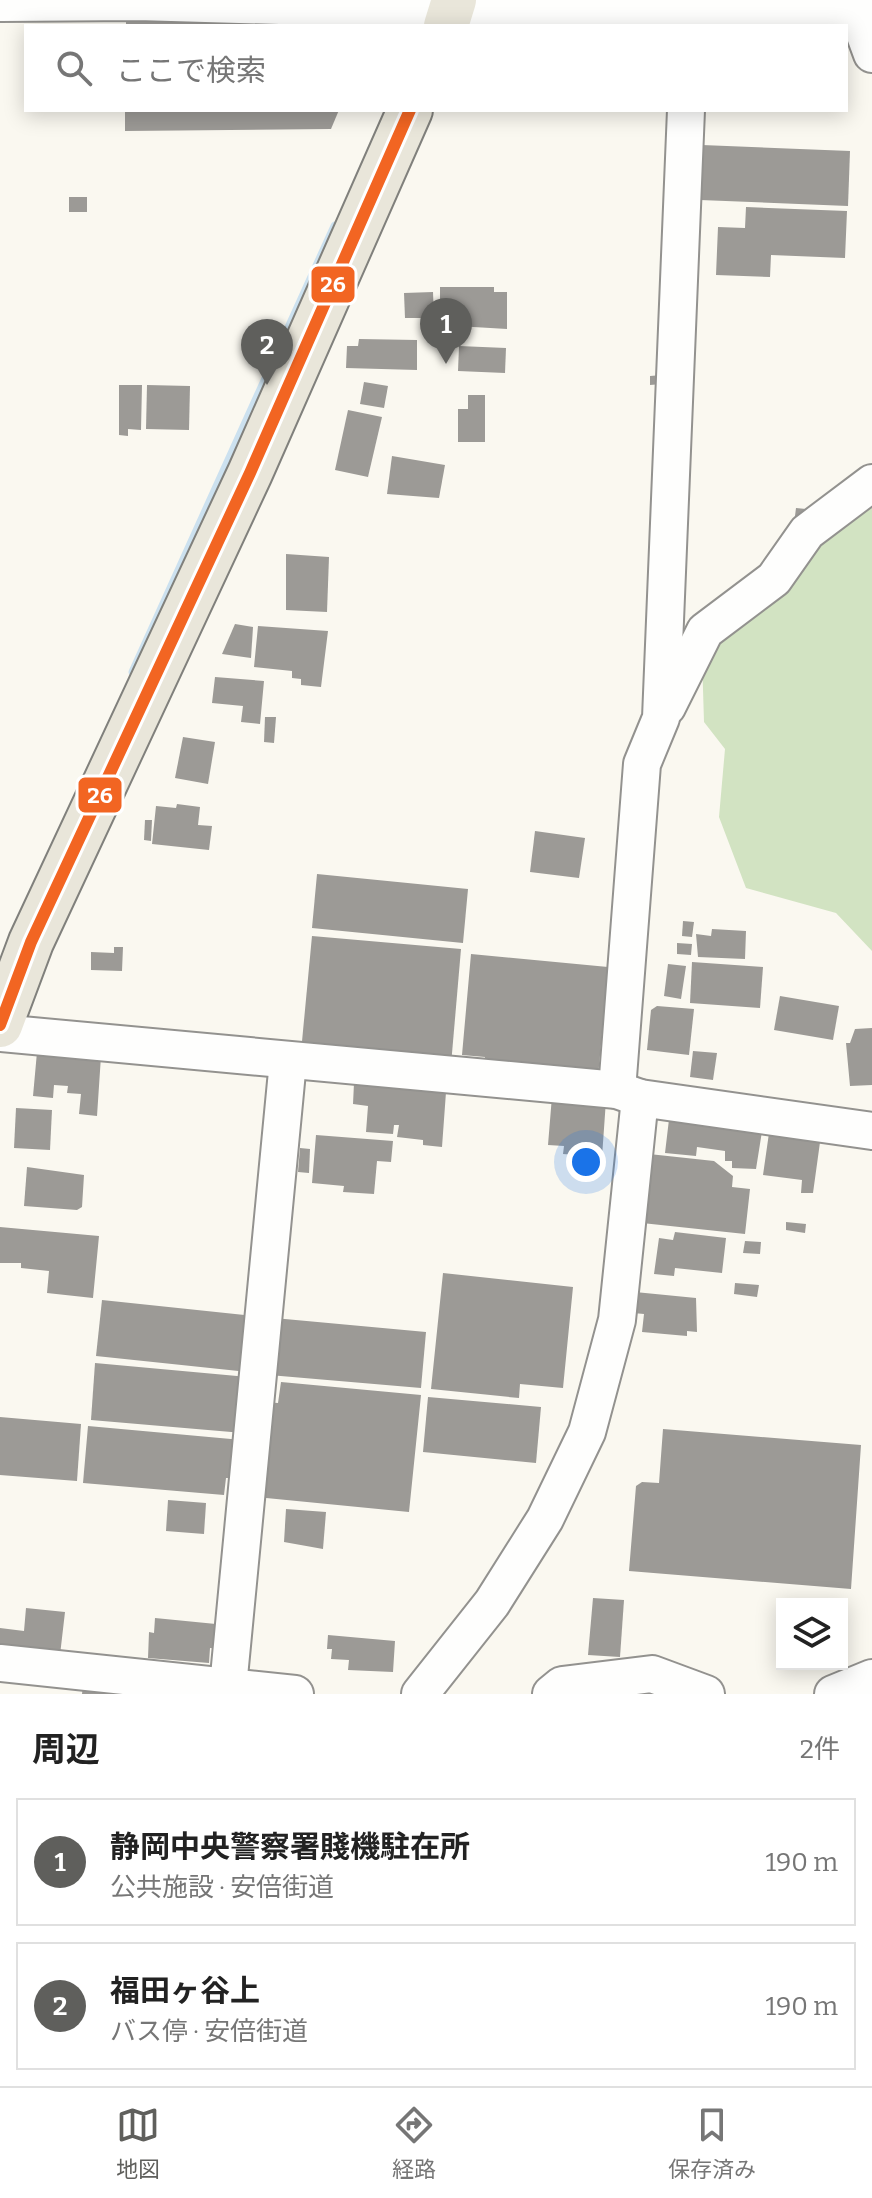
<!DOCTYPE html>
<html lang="ja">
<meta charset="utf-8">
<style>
:root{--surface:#fff;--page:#f6f6f6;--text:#222;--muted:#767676;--line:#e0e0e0;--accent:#5f5f5c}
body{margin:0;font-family:Bitter,"Noto Sans JP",serif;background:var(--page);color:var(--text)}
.controls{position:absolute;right:24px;bottom:24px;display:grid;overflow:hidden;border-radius:0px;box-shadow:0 4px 20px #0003}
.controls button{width:72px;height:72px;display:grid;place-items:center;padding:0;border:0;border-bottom:2px solid var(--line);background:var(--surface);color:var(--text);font:40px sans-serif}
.you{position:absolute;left:586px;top:1162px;width:28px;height:28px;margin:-20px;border:6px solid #fff;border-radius:50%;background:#1a73e8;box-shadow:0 0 0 12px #1a73e833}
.badge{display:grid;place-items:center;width:52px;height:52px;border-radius:50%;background:var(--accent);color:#fff;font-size:26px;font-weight:700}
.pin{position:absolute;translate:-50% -66px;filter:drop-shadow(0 2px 4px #0008)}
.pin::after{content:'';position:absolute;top:42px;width:28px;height:24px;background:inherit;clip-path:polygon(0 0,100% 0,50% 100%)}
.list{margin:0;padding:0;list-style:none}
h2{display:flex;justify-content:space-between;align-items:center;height:104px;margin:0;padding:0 32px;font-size:34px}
h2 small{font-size:26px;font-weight:400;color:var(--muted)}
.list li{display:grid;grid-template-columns:52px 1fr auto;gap:24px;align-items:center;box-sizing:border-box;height:128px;margin:0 16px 16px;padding:0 16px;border:2px solid var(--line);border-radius:0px}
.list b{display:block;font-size:30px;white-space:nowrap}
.list p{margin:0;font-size:26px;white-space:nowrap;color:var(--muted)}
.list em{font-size:26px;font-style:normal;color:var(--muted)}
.icon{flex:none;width:44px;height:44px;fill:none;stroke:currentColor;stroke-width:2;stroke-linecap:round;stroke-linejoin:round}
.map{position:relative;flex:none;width:872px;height:1694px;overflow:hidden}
.search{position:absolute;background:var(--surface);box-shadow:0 4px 20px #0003;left:24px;right:24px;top:24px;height:88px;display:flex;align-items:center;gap:20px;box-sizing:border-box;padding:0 28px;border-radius:0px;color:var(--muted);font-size:30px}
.sheet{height:392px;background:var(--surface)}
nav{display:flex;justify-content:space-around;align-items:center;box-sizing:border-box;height:112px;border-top:2px solid var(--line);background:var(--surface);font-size:22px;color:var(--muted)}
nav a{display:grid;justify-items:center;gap:4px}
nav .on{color:var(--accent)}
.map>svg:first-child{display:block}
.forest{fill:#d2e3c2}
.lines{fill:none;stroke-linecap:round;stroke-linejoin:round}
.stream{stroke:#cce1ef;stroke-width:9}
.building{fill:#9c9a96}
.minor-casing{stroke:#93928f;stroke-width:40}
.major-casing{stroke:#80807c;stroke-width:48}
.minor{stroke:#fefefd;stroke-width:36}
.major{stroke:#e9e6da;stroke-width:44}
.bus-1-casing{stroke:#fff;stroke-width:18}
.bus-1{stroke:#f26522;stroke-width:12}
.line-badge{stroke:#fff;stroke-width:3}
.badge-label{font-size:22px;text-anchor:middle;font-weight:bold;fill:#fff}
</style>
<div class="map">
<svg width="872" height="1694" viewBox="0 0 872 1694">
<rect width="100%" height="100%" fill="#faf8f0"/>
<path class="forest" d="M872,501V951L836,913L746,888L719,817L725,749L704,722L702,657L755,614L788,592L821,543Z"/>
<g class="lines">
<path class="stream" d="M133,672L335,226"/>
</g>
<g class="building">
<path d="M126,21L353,22V26H126Z"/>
<path d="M125,110H339L331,129L125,131Z"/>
<path d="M702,145L850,151L848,206L700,200Z"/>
<rect x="69" y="197" width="18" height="15"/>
<path d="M746,207L847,211L845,258L771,255L770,277L716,275L718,227L745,228Z"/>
<path d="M440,287H494V292H507V329L440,325Z"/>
<path d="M433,292L434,318H405L404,293Z"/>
<path d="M359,339L417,340V370L346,368L347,346H358Z"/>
<path d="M459,346L506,348L505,373L458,371Z"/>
<path d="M662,375V384L650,385V376Z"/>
<path d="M364,382L388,386L384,408L360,404Z"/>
<path d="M119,385H142L141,430L128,429V436L119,435Z"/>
<path d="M147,385L190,386L189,430L146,429Z"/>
<path d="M468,395H485V442H458V409H468Z"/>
<path d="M348,410L382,417L368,477L335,470Z"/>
<path d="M392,456L445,465L439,498L387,494Z"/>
<path d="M796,508L806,509L804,525L794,524Z"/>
<path d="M286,554L329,557L327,612L286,610Z"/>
<path d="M235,624L253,627L251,658L222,654Z"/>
<path d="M258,626L328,631L321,687L301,685V679L292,678V671L254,667Z"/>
<path d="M215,677L264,681L260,724L241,722L243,706L212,703Z"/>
<path d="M265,717H276L274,743L264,742Z"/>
<path d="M183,737L215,742L208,784L175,778Z"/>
<path d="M177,804L200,807L198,825L212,826L209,850L152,844L156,806L176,808Z"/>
<path d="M145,820H152L151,841L144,840Z"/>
<path d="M535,831L585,838L579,878L530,872Z"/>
<path d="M317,874L468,889L463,943L312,928Z"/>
<path d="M683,921L694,922L692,937L682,936Z"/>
<path d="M712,929L746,931L745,959L698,957L696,934L711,936Z"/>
<path d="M312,936L461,949L451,1065L301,1052Z"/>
<path d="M677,943L692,944L691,955L677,954Z"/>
<path d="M114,947H123L122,971L91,970V952L114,953Z"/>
<path d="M471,954L608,967L598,1077L484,1067L485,1057L462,1055Z"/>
<path d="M692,962L763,967L760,1008L690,1003Z"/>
<path d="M668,964L686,966L681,999L664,996Z"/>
<path d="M780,996L839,1006L833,1040L774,1030Z"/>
<path d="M657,1006L694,1009L689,1055L647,1050L651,1010Z"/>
<path d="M872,1028V1085L850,1086L846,1043H850L855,1029Z"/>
<path d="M693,1051L717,1053L713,1080L690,1077Z"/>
<path d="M37,1052L101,1056L97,1116L79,1114L81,1094L67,1093L68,1086L54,1085L53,1098L33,1096Z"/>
<path d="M354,1083L436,1086V1092H446L442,1147L423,1145V1140L397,1137L399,1125H394L393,1134L366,1132L368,1106L353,1104Z"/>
<path d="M552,1096L606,1100L602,1157L563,1154L564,1146L548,1145Z"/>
<path d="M16,1108L52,1110L50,1150L14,1148Z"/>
<path d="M670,1111L763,1125L756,1169L732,1168V1161H725V1151L697,1147L696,1156L665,1153Z"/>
<path d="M770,1126L821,1135L813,1193H801L802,1180L763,1175Z"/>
<path d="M316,1135L393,1141L391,1162L377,1161L374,1194L343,1192L344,1186L312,1183Z"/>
<path d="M300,1148L310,1149L309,1173L298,1172Z"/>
<path d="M649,1154L714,1161L733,1176L732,1187L750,1189L745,1234L642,1223Z"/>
<path d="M27,1167L84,1175L82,1207L77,1210L24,1206Z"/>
<path d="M786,1222L806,1224L805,1233L786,1230Z"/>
<path d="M0,1227L99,1236L93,1298L47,1293L49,1271L21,1268V1263H0Z"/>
<path d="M675,1232L726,1238L722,1273L675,1268L674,1276L654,1274L659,1238L673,1240Z"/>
<path d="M745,1241L761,1242L760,1254L743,1253Z"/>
<path d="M443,1273L573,1287L563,1388L520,1384L519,1398L431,1389Z"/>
<path d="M735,1283L759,1285L757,1297L734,1294Z"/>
<path d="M635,1292L696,1298L697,1332L687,1331V1336L642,1332L644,1314L633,1313Z"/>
<path d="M102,1300L254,1316L248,1372L96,1356Z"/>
<path d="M274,1318L426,1332L421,1388L269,1375Z"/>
<path d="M95,1363L248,1377L243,1433L91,1420Z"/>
<path d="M281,1382L421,1395L409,1512L256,1497L265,1402L278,1403Z"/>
<path d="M428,1397L541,1407L536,1463L423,1452Z"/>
<path d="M0,1417L81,1424L77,1481L0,1475Z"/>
<path d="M88,1426L242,1440L238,1478H226L224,1495L83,1483Z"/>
<path d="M663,1429L861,1445L851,1589L629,1571L636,1486L642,1482L659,1483Z"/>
<path d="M168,1500L206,1503L204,1534L166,1531Z"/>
<path d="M286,1509L326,1512L323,1549L284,1542Z"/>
<path d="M593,1598L624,1600L620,1657L588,1655Z"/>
<path d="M26,1608L65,1612L60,1655H0V1628L24,1631Z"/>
<path d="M155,1618L226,1625L224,1649L210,1648L209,1663L148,1658L149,1632L154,1633Z"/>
<path d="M328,1635L395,1641L393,1672L348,1670L349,1660L331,1659L332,1649H327Z"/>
<path d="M83,1685L153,1694H82Z"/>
</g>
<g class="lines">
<defs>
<g id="minor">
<path d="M852,0L872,54"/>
<path d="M0,3L138,2L451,11L872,15"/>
<path d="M667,707L705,631L774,579L807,532L872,483"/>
<path d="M0,1033L617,1090L640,1098L872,1131"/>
<path d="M617,1090L642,764L661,718L686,110"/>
<path d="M0,1663L295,1694"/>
<path d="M228,1687L288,1061"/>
<path d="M420,1694L492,1603L545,1519L587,1432L617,1320L640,1098"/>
<path d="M551,1694L562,1685L652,1674L706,1694"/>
<path d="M833,1694L872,1678"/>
</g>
<g id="major">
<path d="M446,26L454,0"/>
<path d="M0,1025L31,942L250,473L410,110"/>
</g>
</defs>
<use href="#minor" class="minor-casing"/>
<use href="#major" class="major-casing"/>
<use href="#minor" class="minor"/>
<use href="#major" class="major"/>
<defs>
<path id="bus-1" d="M0,1025L31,942L250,473L410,110"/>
</defs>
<use href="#bus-1" class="bus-1-casing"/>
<use href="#bus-1" class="bus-1"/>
</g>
<g class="line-badge">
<rect x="310" y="265" width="46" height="39" rx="8" fill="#f26522"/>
<rect x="77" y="776" width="46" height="38" rx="8" fill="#f26522"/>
</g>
<g class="badge-label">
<text x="333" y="292">26</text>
<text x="100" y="803">26</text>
</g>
</svg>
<div class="controls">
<button><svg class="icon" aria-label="layers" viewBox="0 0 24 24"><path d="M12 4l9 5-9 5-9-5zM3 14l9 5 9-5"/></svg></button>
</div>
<div class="you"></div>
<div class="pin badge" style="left:446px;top:364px">1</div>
<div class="pin badge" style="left:267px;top:385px">2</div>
<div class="search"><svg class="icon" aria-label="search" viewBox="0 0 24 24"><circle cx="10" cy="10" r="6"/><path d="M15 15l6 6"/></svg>ここで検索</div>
</div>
<section class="sheet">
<h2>周辺<small>2件</small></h2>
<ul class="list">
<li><span class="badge">1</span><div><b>静岡中央警察署賤機駐在所</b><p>公共施設 · 安倍街道</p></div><em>190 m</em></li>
<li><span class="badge">2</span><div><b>福田ヶ谷上</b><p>バス停 · 安倍街道</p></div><em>190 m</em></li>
</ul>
</section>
<nav>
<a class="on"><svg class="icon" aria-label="map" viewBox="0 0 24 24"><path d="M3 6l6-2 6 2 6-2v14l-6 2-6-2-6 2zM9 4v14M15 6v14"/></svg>地図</a>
<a><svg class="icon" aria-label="directions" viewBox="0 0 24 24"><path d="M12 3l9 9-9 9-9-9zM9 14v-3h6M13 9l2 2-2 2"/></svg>経路</a>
<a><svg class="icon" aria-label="saved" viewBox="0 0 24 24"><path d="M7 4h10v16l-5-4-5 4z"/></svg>保存済み</a>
</nav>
